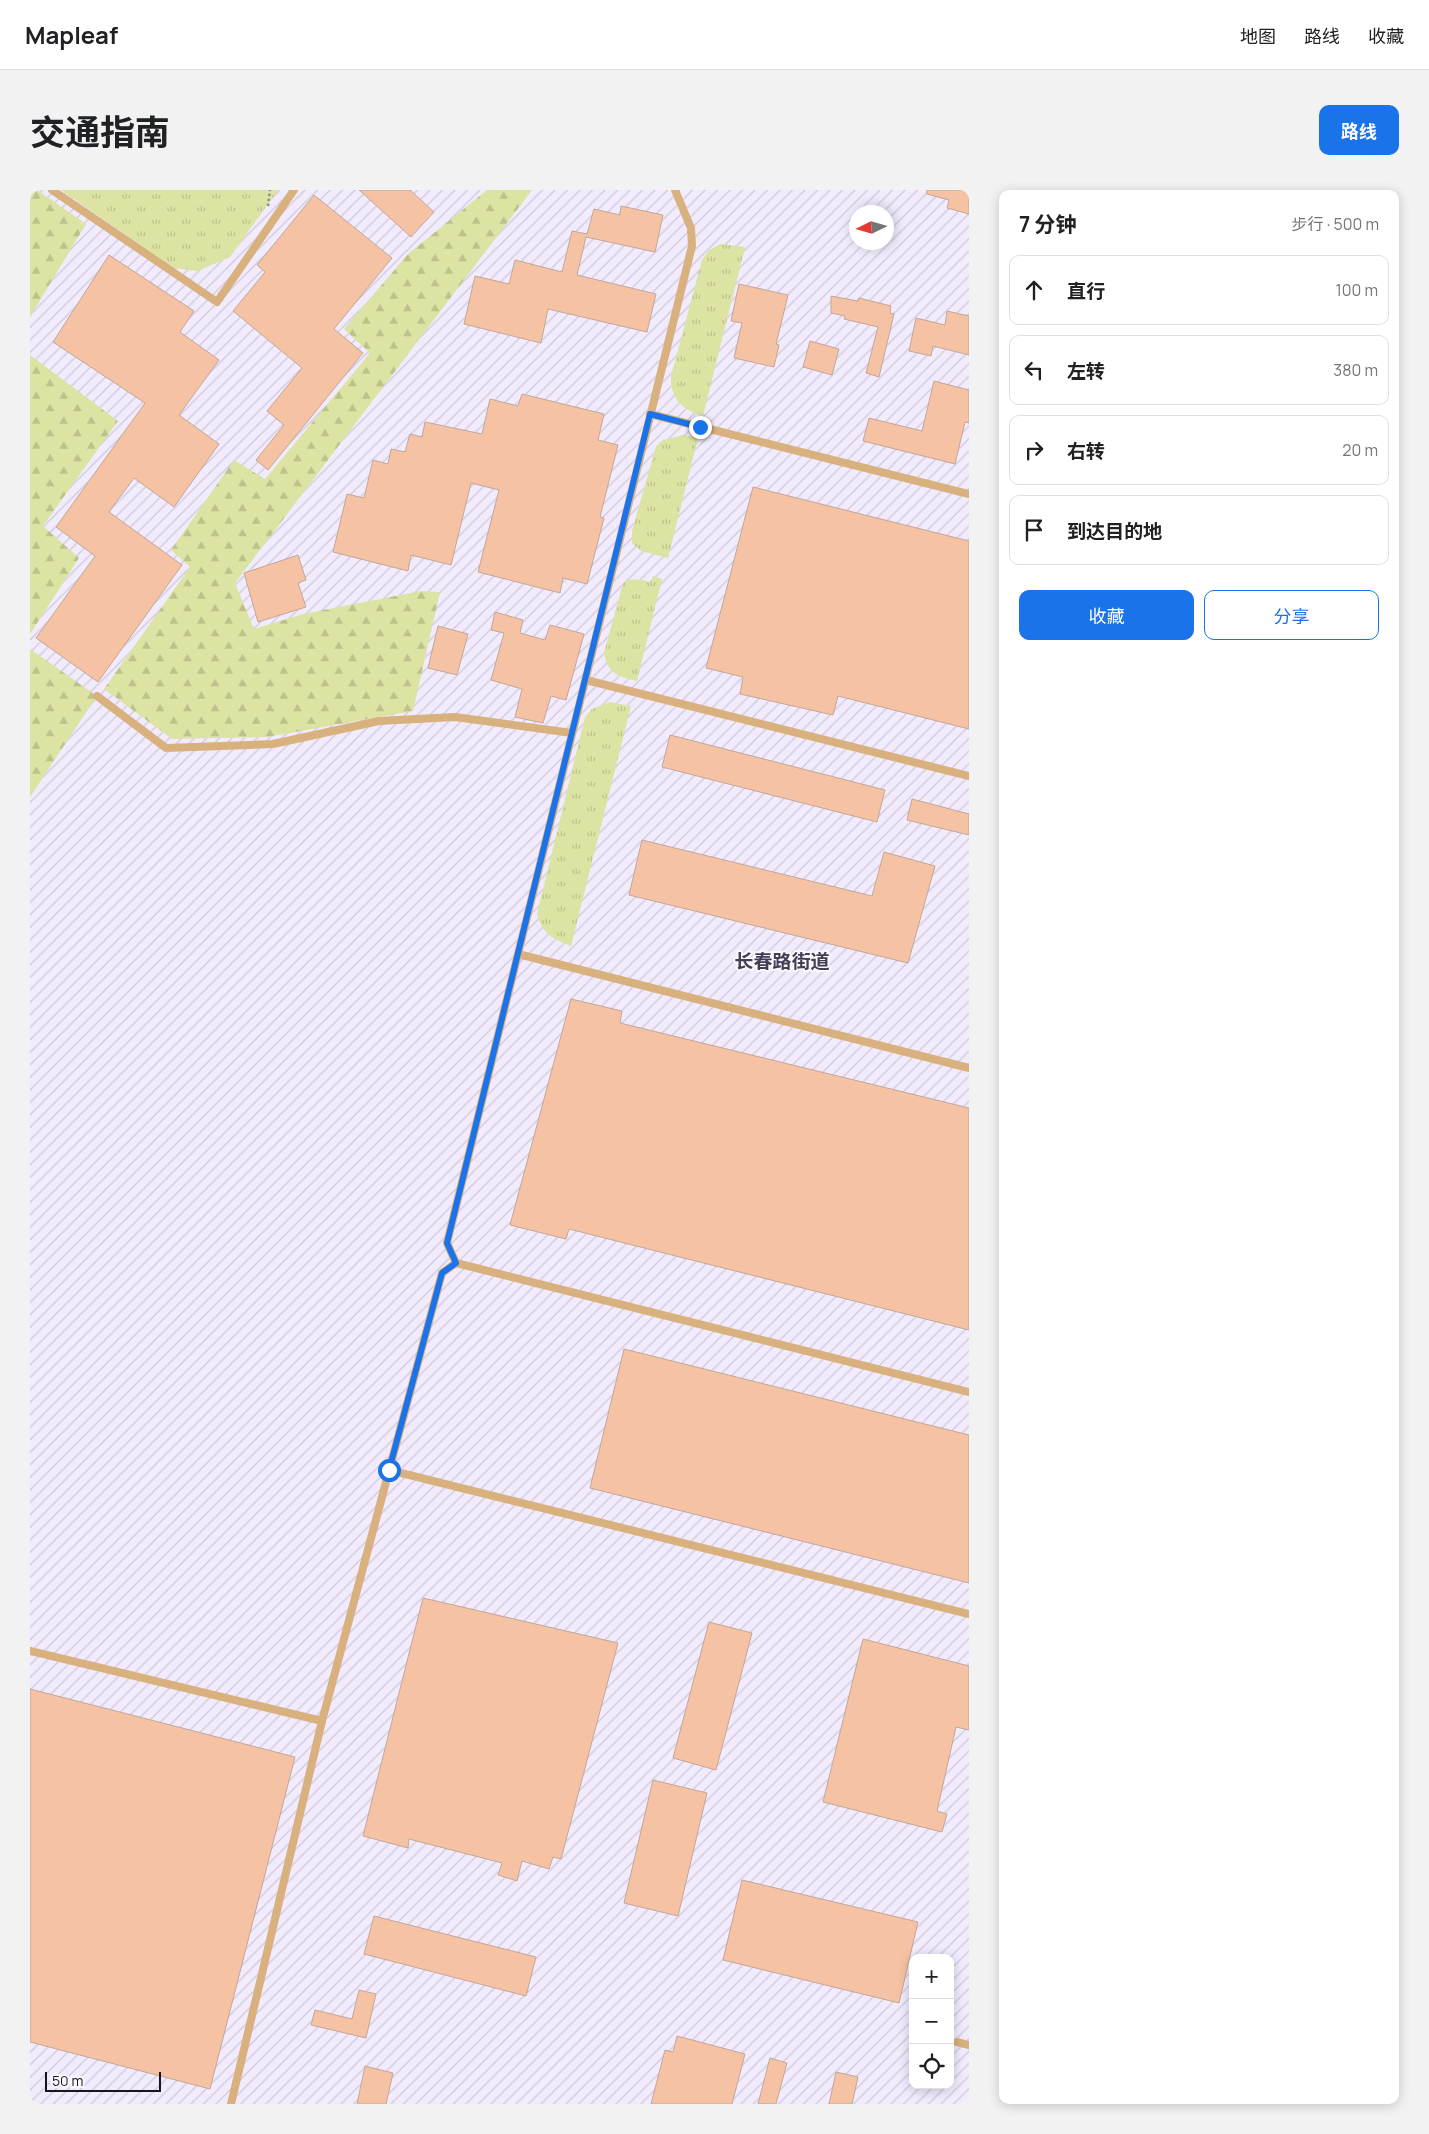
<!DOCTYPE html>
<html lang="zh">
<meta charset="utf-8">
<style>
:root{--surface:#fff;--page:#f2f2f2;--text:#202124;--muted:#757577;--line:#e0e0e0;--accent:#1a73e8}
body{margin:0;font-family:Manrope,"Noto Sans SC",sans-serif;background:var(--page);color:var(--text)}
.controls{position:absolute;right:15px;bottom:15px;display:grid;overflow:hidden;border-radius:10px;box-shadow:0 2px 12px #0003}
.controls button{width:45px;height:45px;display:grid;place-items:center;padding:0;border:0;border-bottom:1px solid var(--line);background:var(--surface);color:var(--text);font:25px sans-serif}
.compass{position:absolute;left:819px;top:15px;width:45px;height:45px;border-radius:50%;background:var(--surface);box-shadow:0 2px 12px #0003;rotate:265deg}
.scale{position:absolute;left:15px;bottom:12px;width:116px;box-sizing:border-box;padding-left:5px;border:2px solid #17141e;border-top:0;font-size:14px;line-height:18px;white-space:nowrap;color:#17141e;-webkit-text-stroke:4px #f9f8fd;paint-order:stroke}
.stop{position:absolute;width:15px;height:15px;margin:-11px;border:4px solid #1a73e8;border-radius:50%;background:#fff}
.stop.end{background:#1a73e8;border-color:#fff;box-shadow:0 1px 5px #0008}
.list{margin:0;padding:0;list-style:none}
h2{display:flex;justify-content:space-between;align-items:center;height:65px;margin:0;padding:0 20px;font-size:21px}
h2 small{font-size:16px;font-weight:400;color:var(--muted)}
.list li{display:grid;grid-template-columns:32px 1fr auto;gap:15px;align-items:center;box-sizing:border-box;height:70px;margin:0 10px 10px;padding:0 10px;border:1px solid var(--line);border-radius:10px}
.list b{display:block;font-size:19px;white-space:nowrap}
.list em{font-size:16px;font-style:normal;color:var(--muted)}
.actions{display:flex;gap:10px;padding:15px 20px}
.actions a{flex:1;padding:11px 0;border:1px solid var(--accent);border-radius:10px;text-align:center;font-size:18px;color:var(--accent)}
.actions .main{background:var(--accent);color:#fff}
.icon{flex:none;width:28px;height:28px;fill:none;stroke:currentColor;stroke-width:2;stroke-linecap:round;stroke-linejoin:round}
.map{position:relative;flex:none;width:939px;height:1914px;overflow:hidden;border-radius:10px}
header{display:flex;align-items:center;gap:30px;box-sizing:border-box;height:70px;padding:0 25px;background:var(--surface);border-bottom:1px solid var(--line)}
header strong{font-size:24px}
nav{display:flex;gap:28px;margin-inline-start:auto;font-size:18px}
.intro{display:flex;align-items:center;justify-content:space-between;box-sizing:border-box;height:120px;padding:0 30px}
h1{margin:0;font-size:35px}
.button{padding:12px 22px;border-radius:10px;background:var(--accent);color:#fff;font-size:18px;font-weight:700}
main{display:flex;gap:30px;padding:0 30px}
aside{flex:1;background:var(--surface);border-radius:10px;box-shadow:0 2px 12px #0003}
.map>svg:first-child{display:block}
.industrial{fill:url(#industrial-furrows);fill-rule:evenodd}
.grass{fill:url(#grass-tufts)}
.forest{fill:url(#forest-firs)}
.building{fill:#f6c2a4;stroke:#c2a799}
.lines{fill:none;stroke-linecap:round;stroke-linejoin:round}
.path{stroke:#8f8d94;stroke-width:2.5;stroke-dasharray:2.5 2.5;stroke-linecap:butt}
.lane{stroke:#d8b17e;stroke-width:8}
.route{stroke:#1a73e8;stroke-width:6}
.labels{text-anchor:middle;stroke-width:4;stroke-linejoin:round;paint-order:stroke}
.district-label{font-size:19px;font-weight:bold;fill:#443e54;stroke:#f9f8fd}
</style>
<header>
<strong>Mapleaf</strong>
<nav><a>地图</a><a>路线</a><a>收藏</a></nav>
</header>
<div class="intro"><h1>交通指南</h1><a class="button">路线</a></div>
<main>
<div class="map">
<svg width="939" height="1914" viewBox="0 0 939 1914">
<defs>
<pattern id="industrial-furrows" width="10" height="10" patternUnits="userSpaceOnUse" patternTransform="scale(1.25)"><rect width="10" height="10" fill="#f1ebfd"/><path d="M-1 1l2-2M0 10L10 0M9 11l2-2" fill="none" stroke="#cec9d8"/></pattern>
<pattern id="grass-tufts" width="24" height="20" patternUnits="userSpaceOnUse" patternTransform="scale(1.25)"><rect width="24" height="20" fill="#dde3a2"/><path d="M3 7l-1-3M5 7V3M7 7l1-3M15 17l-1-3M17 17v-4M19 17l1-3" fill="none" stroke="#bdc28b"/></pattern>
<pattern id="forest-firs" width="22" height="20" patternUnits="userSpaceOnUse" patternTransform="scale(1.25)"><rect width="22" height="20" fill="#dde3a2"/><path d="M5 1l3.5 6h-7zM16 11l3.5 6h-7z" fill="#bdc28b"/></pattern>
</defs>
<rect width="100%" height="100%" fill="#f9f8fd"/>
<path class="industrial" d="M0,0H939V1914H0ZM826,22H856V52H826ZM883,1768H920V1895H883Z"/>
<g class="grass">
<path d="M31,0H248L200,67L168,81L143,78Z"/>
<path d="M691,54L715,57L673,226C652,220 640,209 641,186L672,70L679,60Z"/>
<path d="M654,245L668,248L638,368L611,361L602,353V341L626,256L633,250Z"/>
<path d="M623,386L632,389L607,491C589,487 577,483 574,463L593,393C601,387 611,390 621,392Z"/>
<path d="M580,512L601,516L541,756C523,749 512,744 507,724L555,527L562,519Z"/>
</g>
<g class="forest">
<path d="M0,0H7L56,34L0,127Z"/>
<path d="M457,0H502L205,393L224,439L273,424L391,401L410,402L383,521L237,547L142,549L74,499L160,377L141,360L204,270L235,289L340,163L314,139L378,64Z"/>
<path d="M0,165L88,231L13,336L49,368L0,444Z"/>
<path d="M0,459L67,506L0,607Z"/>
</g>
<g class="building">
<path d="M329,0H380L404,22L381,47Z"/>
<path d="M897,0H939V24L917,18L919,10L897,4Z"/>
<path d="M284,5L362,68L304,139L333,163L238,280L226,270L254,235L237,221L272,178L203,121L235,82L227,75Z"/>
<path d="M591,16L633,25L625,62L556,47L547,85L626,104L617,142L518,119L511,153L434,134L445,86L479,94L485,70L532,82L542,41L557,44L564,19L590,25Z"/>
<path d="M79,65L164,121L150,142L189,170L149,225L189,254L144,317L104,288L79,322L152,375L68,492L6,448L65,366L26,337L115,213L23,152Z"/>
<path d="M709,94L758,105L746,154L749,155L744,177L704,168L712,133L701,131Z"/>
<path d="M801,106L828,111L829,108L861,116L860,123L864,124L849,187L836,183L848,137L814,129L815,126L801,123Z"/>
<path d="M917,121L939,126V165L903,156L901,166L879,161L886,128L915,135Z"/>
<path d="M780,151L809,159L802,185L773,177Z"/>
<path d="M904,191L939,200V233L935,232L925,274L833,251L839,228L892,241Z"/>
<path d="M492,204L574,224L568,250L588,255L570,327L574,328L557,394L533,388L530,403L448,382L469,300L441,293L421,375L381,365L378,381L303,362L317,304L334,308L343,270L358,274L361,259L375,262L380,244L392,247L395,232L452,244L460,209L488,216Z"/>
<path d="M723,297L939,351V539L808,506L803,525L710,504L713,487L676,478Z"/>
<path d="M268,365L276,390L268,393L276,417L228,432L214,383Z"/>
<path d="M465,422L493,430L490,443L515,450L520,435L554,444L536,510L521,506L513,533L485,527L492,499L461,490L474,443L461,440Z"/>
<path d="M408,436L438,444L427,485L398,478Z"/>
<path d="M640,545L855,600L847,632L632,577Z"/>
<path d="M882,609L939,624V645L877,630Z"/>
<path d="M612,650L842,706L854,662L905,676L878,773L599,705Z"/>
<path d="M541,809L592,821L590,833L939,918V1140L539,1039L536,1049L480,1035Z"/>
<path d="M594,1159L939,1245V1393L560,1298Z"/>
<path d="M393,1408L588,1453L531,1669L523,1667L519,1679L492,1671L487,1691L468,1685L472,1673L379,1649L378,1658L333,1646Z"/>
<path d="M679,1432L722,1443L686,1580L643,1568Z"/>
<path d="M833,1449L939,1476V1540L926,1537L907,1621L917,1624L912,1642L793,1612Z"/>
<path d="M0,1499L265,1567L180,1899L0,1852Z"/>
<path d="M623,1590L677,1603L648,1726L594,1713Z"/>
<path d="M712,1690L888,1732L869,1813L693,1770Z"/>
<path d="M344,1726L506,1767L496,1806L334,1764Z"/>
<path d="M329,1800L346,1804L336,1848L281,1835L285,1820L322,1829Z"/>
<path d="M647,1846L715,1864L702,1914H621L635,1860L643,1862Z"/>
<path d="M740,1868L757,1873L746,1914H728Z"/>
<path d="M335,1876L363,1883L356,1914H327Z"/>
<path d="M806,1882L828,1887L822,1914H799Z"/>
</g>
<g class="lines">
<path class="path" d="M238,16L240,0"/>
<g class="lane">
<path d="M22,0L187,112L264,0"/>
<path d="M620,224L939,304"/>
<path d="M556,490L939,586"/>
<path d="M67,506L136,558L243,554L349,531L425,527L542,543"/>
<path d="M488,764L939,878"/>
<path d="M426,1073L417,1053L662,56L661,38L645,0"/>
<path d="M426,1073L939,1202"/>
<path d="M359,1280L939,1424"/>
<path d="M0,1461L292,1531"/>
<path d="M927,1852L939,1855"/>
<path d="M201,1914L292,1531L412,1083L426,1073"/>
</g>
</g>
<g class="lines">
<path class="route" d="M359,1280L412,1083L426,1073L417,1053L620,224L670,237"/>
</g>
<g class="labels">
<g class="district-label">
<text x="752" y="778">长春路街道</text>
</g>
</g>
</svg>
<div class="controls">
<button>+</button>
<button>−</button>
<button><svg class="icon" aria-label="locate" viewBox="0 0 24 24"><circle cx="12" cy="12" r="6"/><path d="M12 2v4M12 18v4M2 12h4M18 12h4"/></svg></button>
</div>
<svg class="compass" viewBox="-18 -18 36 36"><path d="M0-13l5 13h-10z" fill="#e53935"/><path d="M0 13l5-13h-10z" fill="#757577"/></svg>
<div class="scale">50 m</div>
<div class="stop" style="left:359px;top:1280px"></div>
<div class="stop end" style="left:670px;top:237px"></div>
</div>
<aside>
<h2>7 分钟<small>步行 · 500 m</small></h2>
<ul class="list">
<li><svg class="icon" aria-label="ahead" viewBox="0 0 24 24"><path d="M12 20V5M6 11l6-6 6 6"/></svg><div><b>直行</b></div><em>100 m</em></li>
<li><svg class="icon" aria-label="left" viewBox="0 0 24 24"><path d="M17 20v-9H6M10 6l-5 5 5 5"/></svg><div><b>左转</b></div><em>380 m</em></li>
<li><svg class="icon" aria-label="right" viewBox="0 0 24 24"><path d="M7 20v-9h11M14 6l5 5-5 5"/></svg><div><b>右转</b></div><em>20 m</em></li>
<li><svg class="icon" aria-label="arrive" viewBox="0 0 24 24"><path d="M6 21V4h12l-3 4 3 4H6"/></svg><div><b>到达目的地</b></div></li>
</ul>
<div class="actions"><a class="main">收藏</a><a>分享</a></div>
</aside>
</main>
